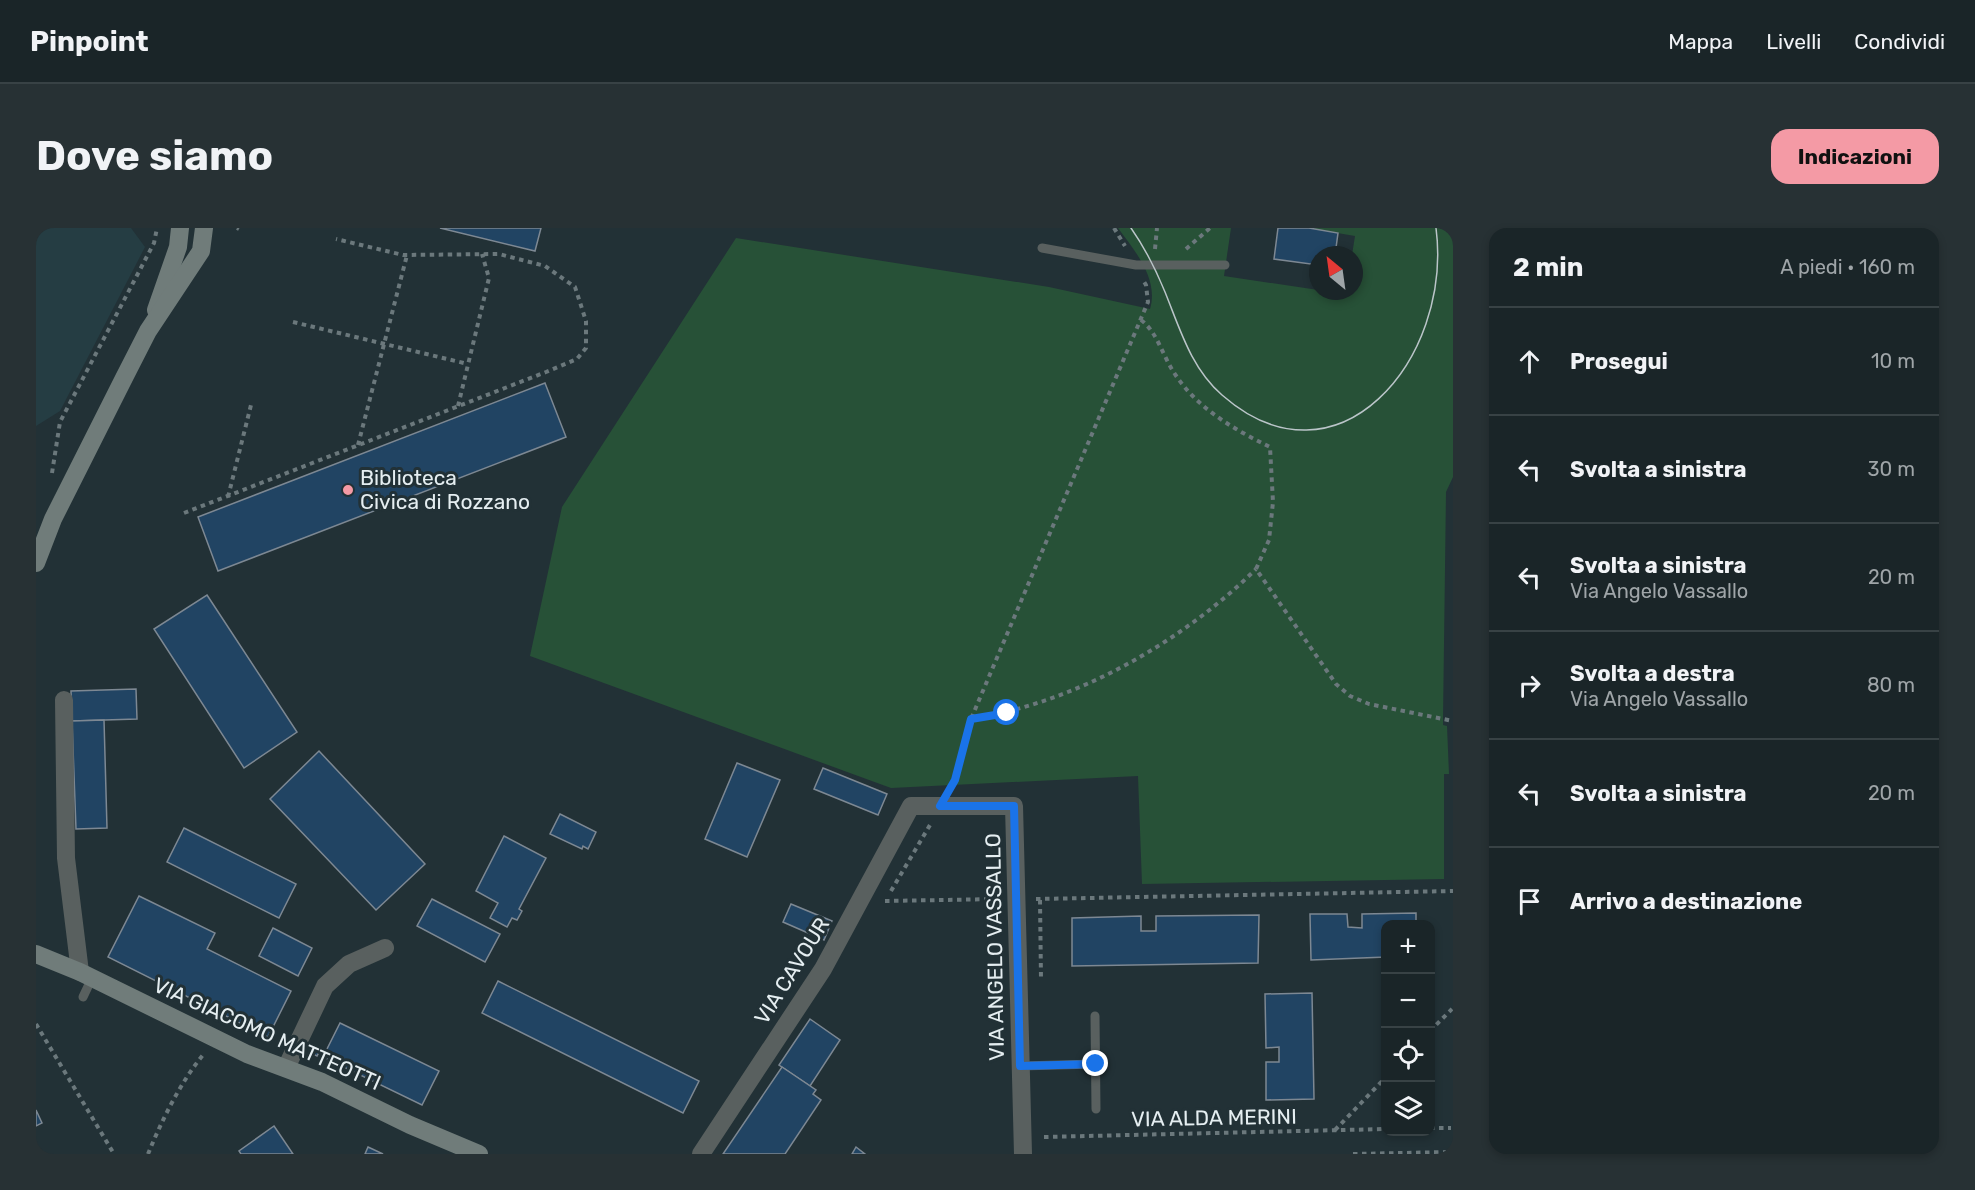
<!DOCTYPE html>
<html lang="it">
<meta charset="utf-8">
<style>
:root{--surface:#1a2528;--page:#273134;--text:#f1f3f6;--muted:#9fa5a8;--line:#384245;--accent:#f49aa5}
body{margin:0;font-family:Rubik,sans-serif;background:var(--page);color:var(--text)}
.controls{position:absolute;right:18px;bottom:18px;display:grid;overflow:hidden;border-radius:12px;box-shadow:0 3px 9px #0003}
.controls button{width:54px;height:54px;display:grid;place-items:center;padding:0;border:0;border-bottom:2px solid var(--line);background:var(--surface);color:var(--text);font:30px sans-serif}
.compass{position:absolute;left:1273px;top:18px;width:54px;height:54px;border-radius:50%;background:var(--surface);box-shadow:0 3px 9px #0003;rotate:331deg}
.stop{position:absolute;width:18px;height:18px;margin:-14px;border:4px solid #1a73e8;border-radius:50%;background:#fff}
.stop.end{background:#1a73e8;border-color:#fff;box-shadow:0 2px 6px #0008}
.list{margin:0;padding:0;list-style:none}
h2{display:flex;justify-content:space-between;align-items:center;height:78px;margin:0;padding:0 24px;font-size:26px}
h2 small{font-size:20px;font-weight:400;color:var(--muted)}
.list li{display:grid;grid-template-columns:39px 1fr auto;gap:18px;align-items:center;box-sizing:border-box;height:108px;padding:0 24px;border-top:2px solid var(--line)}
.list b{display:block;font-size:22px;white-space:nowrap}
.list p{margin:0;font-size:20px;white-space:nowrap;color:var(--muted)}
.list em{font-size:20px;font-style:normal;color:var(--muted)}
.icon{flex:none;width:33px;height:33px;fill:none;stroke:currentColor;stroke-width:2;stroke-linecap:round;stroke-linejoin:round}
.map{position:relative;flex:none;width:1417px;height:926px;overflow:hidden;border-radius:18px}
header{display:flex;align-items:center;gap:36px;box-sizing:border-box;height:84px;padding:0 30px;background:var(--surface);border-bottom:2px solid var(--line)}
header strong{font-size:28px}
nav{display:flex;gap:33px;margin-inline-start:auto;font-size:21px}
.intro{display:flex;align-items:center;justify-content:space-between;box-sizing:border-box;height:144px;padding:0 36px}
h1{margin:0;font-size:42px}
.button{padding:15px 27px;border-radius:18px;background:var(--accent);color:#111;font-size:21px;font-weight:700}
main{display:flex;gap:36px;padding:0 36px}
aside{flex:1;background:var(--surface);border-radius:18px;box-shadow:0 3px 9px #0003}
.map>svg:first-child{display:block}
.built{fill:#253d43}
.green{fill:#275137}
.building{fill:#214463;stroke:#7d8893;stroke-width:1.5}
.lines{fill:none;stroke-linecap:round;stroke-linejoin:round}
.path{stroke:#6b787c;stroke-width:4;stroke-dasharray:4.5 4.5;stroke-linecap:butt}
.lane{stroke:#59605f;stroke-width:9}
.street{stroke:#59605f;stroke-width:18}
.secondary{stroke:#707c7a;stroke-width:18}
.tram{stroke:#bbc5c9;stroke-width:1.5}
.route{stroke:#1a73e8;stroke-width:8}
.poi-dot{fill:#f49aa5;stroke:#223136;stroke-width:2}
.labels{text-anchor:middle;stroke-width:6;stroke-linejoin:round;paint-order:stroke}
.poi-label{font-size:21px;fill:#e5eef1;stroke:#223136;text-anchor:start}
.street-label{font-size:21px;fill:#e5eef1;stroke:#223136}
</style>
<header>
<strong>Pinpoint</strong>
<nav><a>Mappa</a><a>Livelli</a><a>Condividi</a></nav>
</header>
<div class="intro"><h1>Dove siamo</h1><a class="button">Indicazioni</a></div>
<main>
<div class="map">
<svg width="1417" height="926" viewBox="0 0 1417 926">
<rect width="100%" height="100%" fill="#223136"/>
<path class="built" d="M0,0H95L109,19L24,183L0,198Z"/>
<path class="green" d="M1082,0H1195L1188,48L1309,66L1310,63H1318V27H1316L1319,8L1272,0H1417V249L1410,264L1407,492V497L1411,498L1413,546H1408V651L1106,656L1102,548L855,560L494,428L526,279L700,10L1013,59L1114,81C1123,51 1099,23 1082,0Z"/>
<g class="building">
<path d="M404,0H505L499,23Z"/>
<path d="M1242,0H1273L1302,5L1299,27H1282V37L1238,31Z"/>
<path d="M509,155L530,209L182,343L162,289Z"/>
<path d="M171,367L261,504L208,540L118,401Z"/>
<path d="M100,461L101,491L36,493L35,463Z"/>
<path d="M68,492L71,600L40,601L36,493Z"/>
<path d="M283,523L389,636L340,682L234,571Z"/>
<path d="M701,535L744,552L711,629L669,611Z"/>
<path d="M787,540L851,566L842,587L778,561Z"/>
<path d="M524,586L560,604L552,621L547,618L546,621L514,606Z"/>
<path d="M148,600L260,656L243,690L131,634Z"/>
<path d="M468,608L510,630L483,681L486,683L481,692L476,690L471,699L454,690L462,675L440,663Z"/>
<path d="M103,668L179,705L171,721L255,763L232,809L72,729Z"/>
<path d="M396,671L464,706L449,734L381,698Z"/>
<path d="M755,676L796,693L788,712L747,694Z"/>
<path d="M1380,685V696H1350V729L1275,732L1274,686H1311L1312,699L1326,700V686Z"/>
<path d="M1223,687L1222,735L1036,738V690L1105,688V703H1120V688Z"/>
<path d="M237,700L276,720L262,748L223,728Z"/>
<path d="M462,753L663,853L647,885L446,785Z"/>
<path d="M1276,765L1278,871L1230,872V834H1243V819L1230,820L1229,766Z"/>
<path d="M774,791L804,812L774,858L743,837Z"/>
<path d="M304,795L403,843L386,877L287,829Z"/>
<path d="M275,820L283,824L281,828L273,824Z"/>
<path d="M746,839L780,862L777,866L785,872L749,926H687Z"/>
<path d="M0,882L6,895L0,898Z"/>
<path d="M238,898L257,926H205L203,923Z"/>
<path d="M332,919L347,926H329Z"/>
<path d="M820,919L829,926H816Z"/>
</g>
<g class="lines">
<g class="path">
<path d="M201,0L203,1"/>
<path d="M1078,0L1089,18"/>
<path d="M1119,21L1121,0"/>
<path d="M1150,21L1174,0"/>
<path d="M1105,92C1121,104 1126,126 1137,143C1159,179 1197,201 1234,219L1237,274L1233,312L1220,341L1300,456L1314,468L1333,476L1417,493"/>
<path d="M257,94L432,136"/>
<path d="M422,178L453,50L446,26"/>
<path d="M322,217L371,27"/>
<path d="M16,245L24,194L118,15L121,0"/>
<path d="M192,269L216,173"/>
<path d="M148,285L510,144L541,131L550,120V93L539,59L509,38L463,26L367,27L300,11"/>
<path d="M936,491C1040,474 1145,415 1220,341"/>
<path d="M915,559L919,552L935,491L1112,74L1110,57L1107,52"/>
<path d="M855,663L894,597"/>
<path d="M1000,671L1417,663"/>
<path d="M1004,672L1005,751"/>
<path d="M849,673L963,671"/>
<path d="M0,796L78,926"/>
<path d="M1394,803L1416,781"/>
<path d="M1394,900H1415"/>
<path d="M1299,902L1350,849"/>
<path d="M1008,909L1350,901"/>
<path d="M112,926C126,892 144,855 167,827"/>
<path d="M1317,926L1415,924"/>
</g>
<g class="lane">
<path d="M1006,20L1100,37H1189"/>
<path d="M47,769L56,750"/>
<path d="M1059,788L1060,881"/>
<path d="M984,838L1060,836"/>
</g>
<g class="street">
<path d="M28,472L30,630L44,744"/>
<path d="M250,840L289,758L313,736L349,720"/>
<path d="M665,926L787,741L875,578H978L987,926"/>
</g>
<g class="secondary">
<path d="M120,82L142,19L144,0"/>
<path d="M0,335L17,291L88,150L112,103L165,23L168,0"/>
<path d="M0,726L44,744L211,826L286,854L374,897L443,926"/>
</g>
<path class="tram" d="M1095,0C1109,20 1120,42 1129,64C1144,101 1155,140 1186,167C1301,268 1417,132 1400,0"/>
</g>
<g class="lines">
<path class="route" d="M971,485L935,491L919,552L904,578H978L984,838L1060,836"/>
</g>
<circle class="poi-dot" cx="312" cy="262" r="6"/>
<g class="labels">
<g class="poi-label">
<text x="324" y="257">Biblioteca<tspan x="324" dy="24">Civica di Rozzano</tspan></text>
</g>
<g class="street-label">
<text transform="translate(959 719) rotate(-91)" y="7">VIA ANGELO VASSALLO</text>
<text transform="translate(756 743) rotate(-58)" y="7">VIA CAVOUR</text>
<text transform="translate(231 806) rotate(24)" y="7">VIA GIACOMO MATTEOTTI</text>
<text transform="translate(1178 890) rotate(-1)" y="7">VIA ALDA MERINI</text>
</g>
</g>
</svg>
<div class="controls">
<button>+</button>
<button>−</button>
<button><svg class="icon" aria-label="locate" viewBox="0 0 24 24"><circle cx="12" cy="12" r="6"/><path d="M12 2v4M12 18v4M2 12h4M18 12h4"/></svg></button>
<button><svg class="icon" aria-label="layers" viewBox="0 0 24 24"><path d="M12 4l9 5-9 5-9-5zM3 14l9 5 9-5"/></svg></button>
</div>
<svg class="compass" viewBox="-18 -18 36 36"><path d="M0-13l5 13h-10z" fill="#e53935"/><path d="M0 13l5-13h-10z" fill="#9fa5a8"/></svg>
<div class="stop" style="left:971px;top:485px"></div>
<div class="stop end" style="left:1060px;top:836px"></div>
</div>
<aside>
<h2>2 min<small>A piedi · 160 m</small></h2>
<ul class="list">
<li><svg class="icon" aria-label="ahead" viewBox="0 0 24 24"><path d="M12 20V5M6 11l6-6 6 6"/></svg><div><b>Prosegui</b></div><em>10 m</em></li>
<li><svg class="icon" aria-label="left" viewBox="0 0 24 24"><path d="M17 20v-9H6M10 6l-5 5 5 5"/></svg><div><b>Svolta a sinistra</b></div><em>30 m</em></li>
<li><svg class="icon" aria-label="left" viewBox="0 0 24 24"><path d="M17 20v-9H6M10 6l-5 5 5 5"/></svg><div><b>Svolta a sinistra</b><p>Via Angelo Vassallo</p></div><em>20 m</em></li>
<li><svg class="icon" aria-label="right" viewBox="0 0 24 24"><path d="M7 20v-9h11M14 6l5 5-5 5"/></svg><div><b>Svolta a destra</b><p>Via Angelo Vassallo</p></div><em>80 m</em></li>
<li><svg class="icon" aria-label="left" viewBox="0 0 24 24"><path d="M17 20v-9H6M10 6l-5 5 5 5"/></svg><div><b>Svolta a sinistra</b></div><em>20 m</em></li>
<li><svg class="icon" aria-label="arrive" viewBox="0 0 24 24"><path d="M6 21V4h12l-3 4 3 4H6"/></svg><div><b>Arrivo a destinazione</b></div></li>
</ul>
</aside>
</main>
